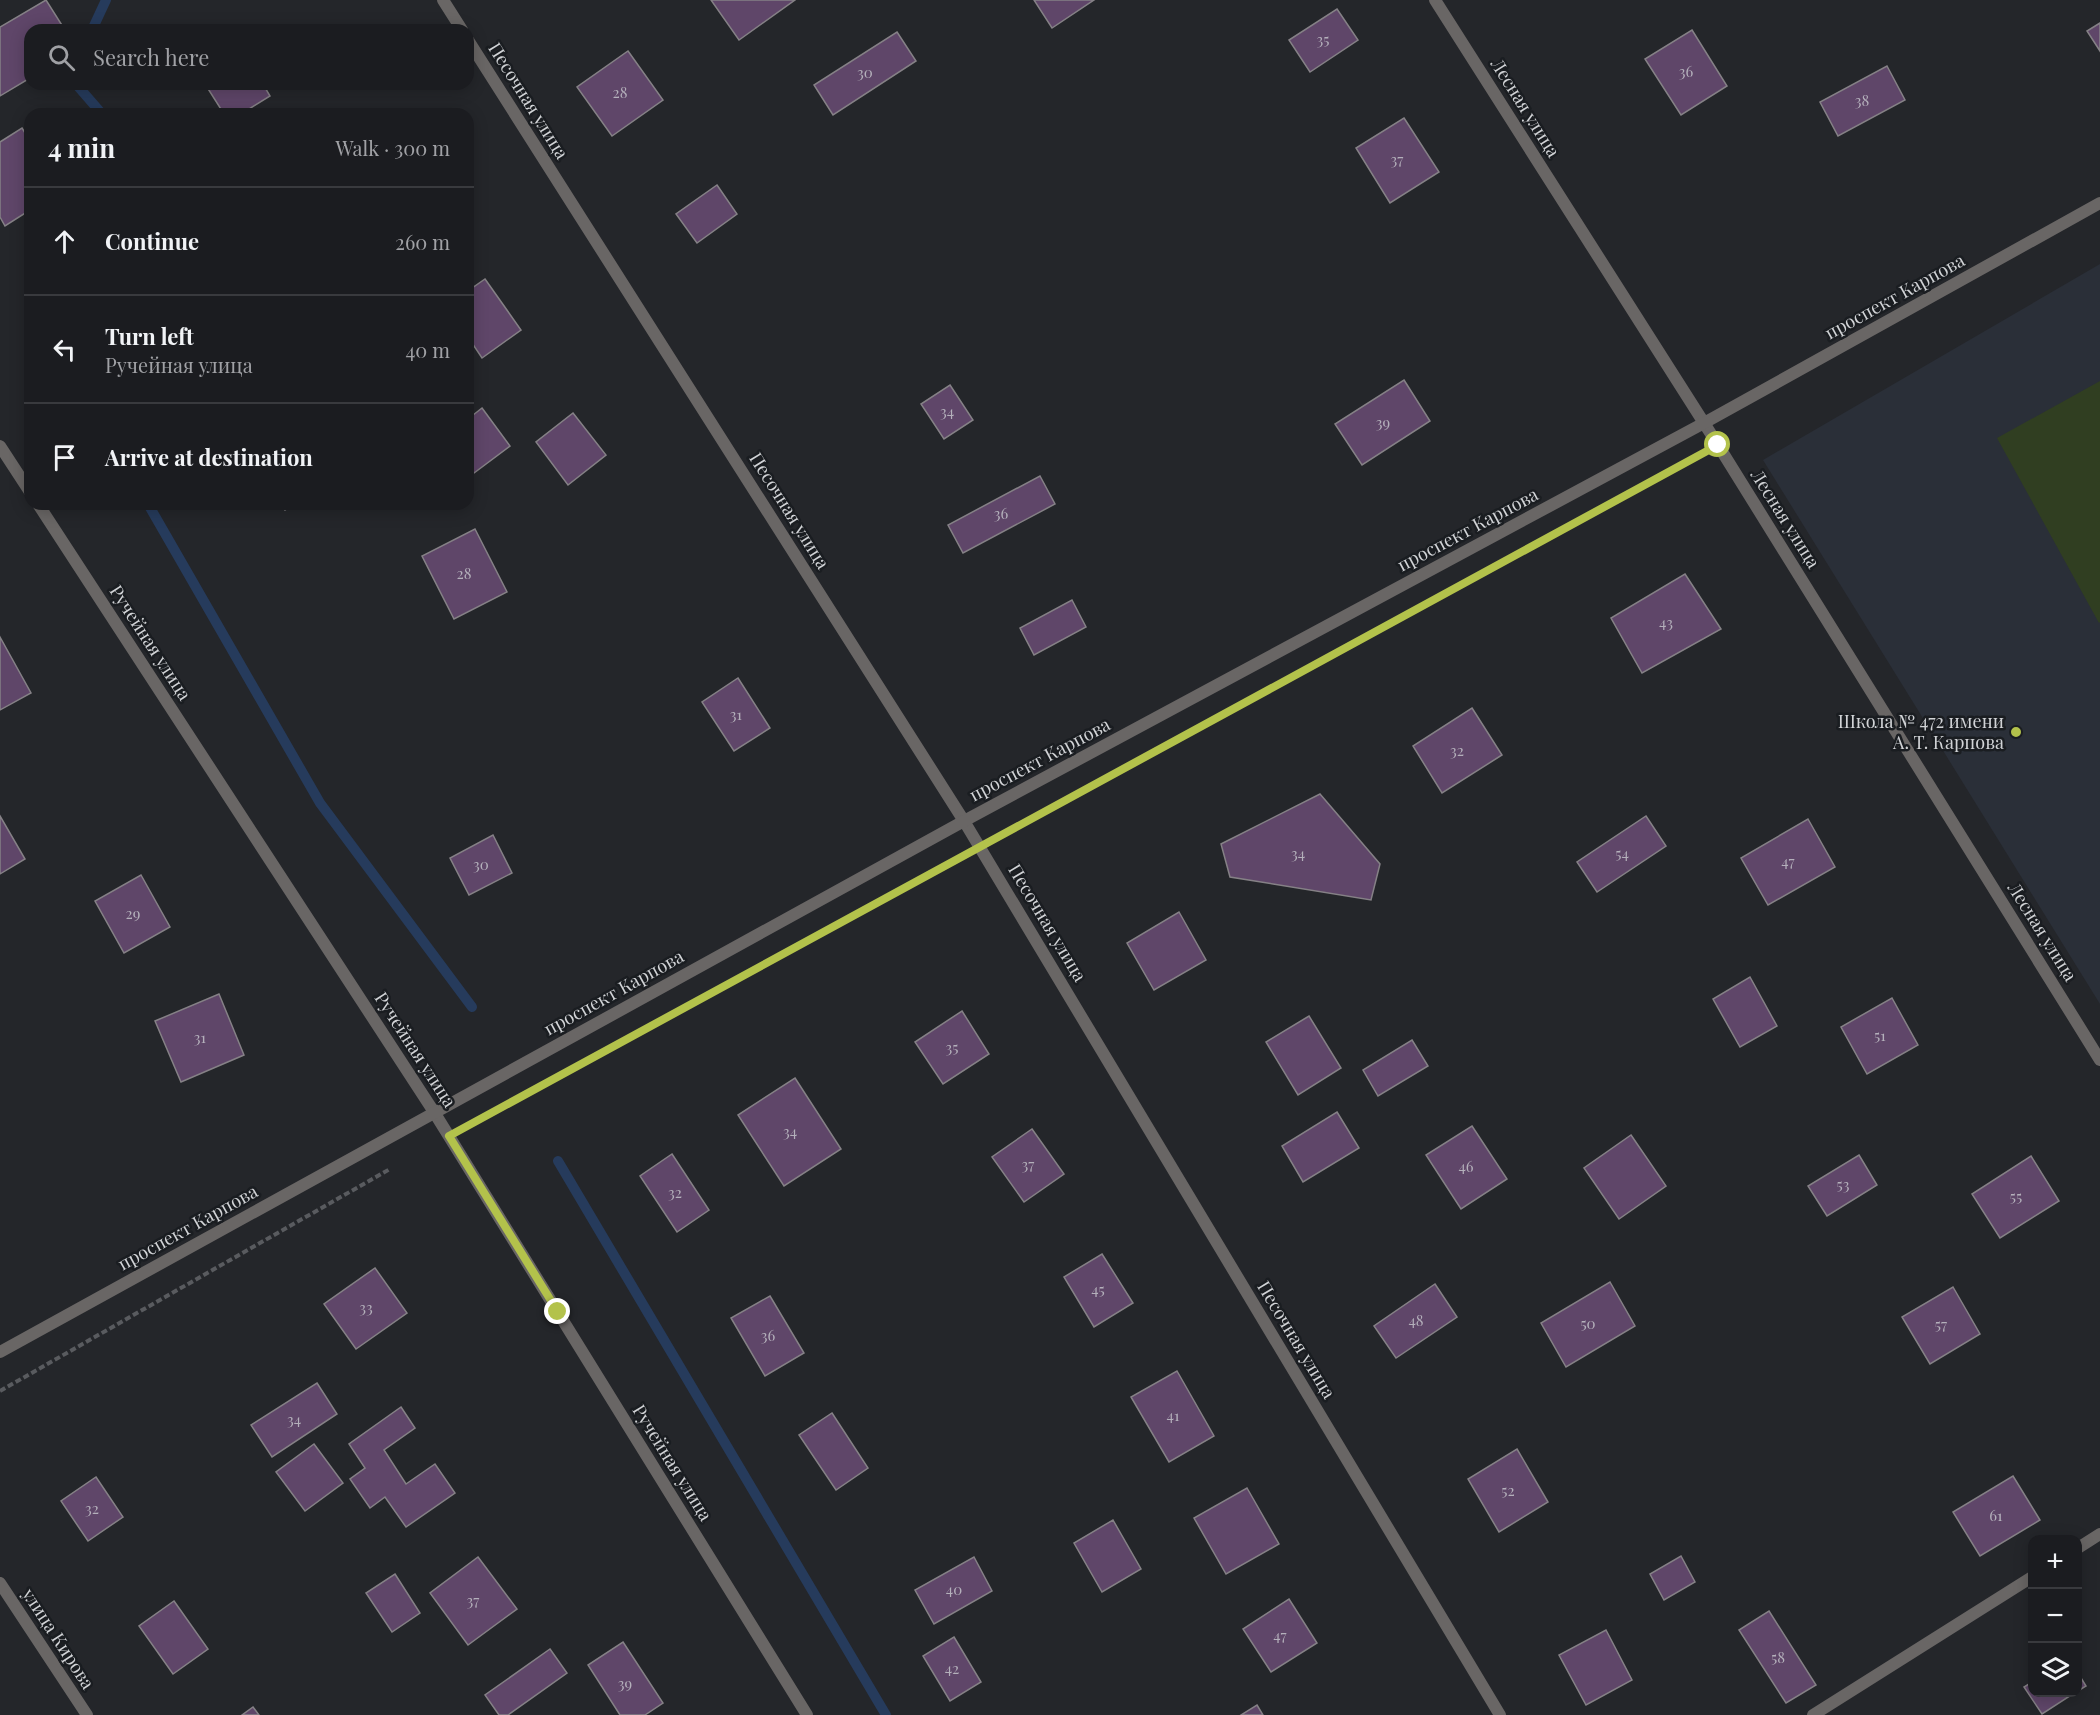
<!DOCTYPE html>
<meta charset="utf-8">
<style>
:root{--surface:#1b1c20;--page:#28292d;--text:#f1f3f6;--muted:#a0a1a5;--line:#393a3e}
body{margin:0;font-family:"Playfair Display",serif;background:var(--page);color:var(--text)}
.controls{position:absolute;right:18px;bottom:18px;display:grid;overflow:hidden;border-radius:12px;box-shadow:0 3px 15px #0003}
.controls button{width:54px;height:54px;display:grid;place-items:center;padding:0;border:0;border-bottom:2px solid var(--line);background:var(--surface);color:var(--text);font:30px sans-serif}
.stop{position:absolute;width:18px;height:18px;margin:-14px;border:4px solid #b3c24b;border-radius:50%;background:#fff}
.stop.end{background:#b3c24b;border-color:#fff;box-shadow:0 2px 6px #0008}
.list{margin:0;padding:0;list-style:none}
h2{display:flex;justify-content:space-between;align-items:center;height:78px;margin:0;padding:0 24px;font-size:26px}
h2 small{font-size:20px;font-weight:400;color:var(--muted)}
.list li{display:grid;grid-template-columns:39px 1fr auto;gap:18px;align-items:center;box-sizing:border-box;height:108px;padding:0 24px;border-top:2px solid var(--line)}
.list b{display:block;font-size:22px;white-space:nowrap}
.list p{margin:0;font-size:20px;white-space:nowrap;color:var(--muted)}
.list em{font-size:20px;font-style:normal;color:var(--muted)}
.icon{flex:none;width:33px;height:33px;fill:none;stroke:currentColor;stroke-width:2;stroke-linecap:round;stroke-linejoin:round}
.map{position:relative;flex:none;width:2100px;height:1715px;overflow:hidden}
.search{position:absolute;background:var(--surface);box-shadow:0 3px 15px #0003;left:24px;top:24px;width:450px;height:66px;display:flex;align-items:center;gap:15px;box-sizing:border-box;padding:0 21px;border-radius:18px;color:var(--muted);font-size:22px}
.panel{position:absolute;background:var(--surface);box-shadow:0 3px 15px #0003;left:24px;top:108px;width:450px;height:402px;border-radius:18px}
.map>svg:first-child{display:block}
.built{fill:#2a2f38}
.green{fill:#303e21}
.lines{fill:none;stroke-linecap:round;stroke-linejoin:round}
.stream{stroke:#263b5c;stroke-width:10}
.building{fill:#5f4669;stroke:#858186;stroke-width:1.5}
.path{stroke:#595b5f;stroke-width:4;stroke-dasharray:6 3;stroke-linecap:butt}
.lane{stroke:#696665;stroke-width:12}
.street{stroke:#696665;stroke-width:12}
.route{stroke:#b3c24b;stroke-width:8}
.poi-dot{fill:#b3c24b;stroke:#1a1d21;stroke-width:2}
.labels{text-anchor:middle;stroke-width:5;stroke-linejoin:round;paint-order:stroke}
.number-label{font-size:15px;fill:#b4b0bb}
.street-label{font-size:18px;fill:#d1d3d6;stroke:#1a1d21}
.poi-label{font-size:18px;fill:#d1d3d6;stroke:#1a1d21;text-anchor:end}
</style>
<div class="map">
<svg width="2100" height="1715" viewBox="0 0 2100 1715">
<rect width="100%" height="100%" fill="#24262a"/>
<path class="built" d="M2100,264V1004L1763,460Z"/>
<path class="green" d="M2100,381V622L2099,623L1997,438Z"/>
<g class="lines">
<g class="stream">
<path d="M92,30L106,0"/>
<path d="M76,84L102,114"/>
<path d="M148,504L320,803L472,1007"/>
<path d="M558,1161L886,1715"/>
</g>
</g>
<g class="building">
<path d="M46,0L65,30H30V78L0,96V27Z"/>
<path d="M711,0H795L739,40Z"/>
<path d="M1034,0H1094L1052,28Z"/>
<path d="M1337,9L1358,40L1310,72L1289,40Z"/>
<path d="M2100,23V51L2087,31Z"/>
<path d="M1692,30L1727,86L1681,115L1645,59Z"/>
<path d="M897,32L916,61L833,115L814,85Z"/>
<path d="M628,51L663,100L612,136L577,87Z"/>
<path d="M1887,66L1905,100L1838,136L1820,102Z"/>
<path d="M205,84H263L270,96L241,114H224Z"/>
<path d="M1404,118L1439,172L1390,203L1356,148Z"/>
<path d="M22,128L30,141V210L5,226L0,217V142Z"/>
<path d="M717,185L737,214L697,243L676,214Z"/>
<path d="M485,279L521,330L482,358L468,337V291Z"/>
<path d="M1404,380L1430,421L1362,465L1335,424Z"/>
<path d="M950,385L973,420L944,439L921,404Z"/>
<path d="M482,408L510,446L474,473L468,464V419Z"/>
<path d="M573,413L606,455L568,485L536,442Z"/>
<path d="M1040,476L1055,504L963,553L948,525Z"/>
<path d="M282,504H295L285,510Z"/>
<path d="M475,529L507,592L454,619L422,556Z"/>
<path d="M1685,574L1721,629L1642,673L1611,618Z"/>
<path d="M1072,600L1086,627L1034,655L1020,628Z"/>
<path d="M0,637L31,693L0,710Z"/>
<path d="M738,678L770,728L734,751L702,702Z"/>
<path d="M1472,708L1502,755L1442,793L1413,746Z"/>
<path d="M1320,794L1380,864L1371,900L1230,877L1221,844Z"/>
<path d="M0,816L25,859L0,874Z"/>
<path d="M1646,816L1666,846L1597,892L1577,862Z"/>
<path d="M1808,819L1835,867L1768,905L1741,858Z"/>
<path d="M493,835L512,873L469,895L450,858Z"/>
<path d="M141,875L170,927L124,953L95,901Z"/>
<path d="M1179,912L1206,960L1154,990L1127,943Z"/>
<path d="M1750,977L1777,1026L1740,1047L1713,999Z"/>
<path d="M219,994L244,1055L181,1082L155,1021Z"/>
<path d="M1892,998L1918,1045L1867,1074L1841,1027Z"/>
<path d="M962,1011L989,1054L943,1084L915,1042Z"/>
<path d="M1309,1016L1341,1068L1298,1095L1266,1042Z"/>
<path d="M1412,1040L1428,1066L1378,1096L1363,1070Z"/>
<path d="M795,1078L841,1149L784,1186L738,1115Z"/>
<path d="M1337,1112L1359,1148L1303,1182L1282,1146Z"/>
<path d="M1472,1126L1507,1179L1461,1209L1426,1155Z"/>
<path d="M1032,1129L1064,1174L1024,1202L992,1157Z"/>
<path d="M1631,1135L1666,1186L1619,1219L1584,1168Z"/>
<path d="M672,1154L709,1210L677,1232L640,1176Z"/>
<path d="M1859,1155L1877,1185L1827,1216L1808,1186Z"/>
<path d="M2031,1156L2059,1201L2000,1238L1972,1194Z"/>
<path d="M1102,1254L1133,1303L1094,1327L1064,1277Z"/>
<path d="M375,1268L407,1313L356,1349L324,1304Z"/>
<path d="M1610,1282L1635,1326L1566,1367L1541,1323Z"/>
<path d="M1435,1284L1457,1317L1396,1358L1374,1326Z"/>
<path d="M1953,1287L1980,1334L1930,1364L1902,1317Z"/>
<path d="M770,1296L804,1353L765,1376L731,1318Z"/>
<path d="M1177,1371L1214,1436L1169,1462L1131,1397Z"/>
<path d="M317,1383L337,1414L272,1457L251,1425Z"/>
<path d="M401,1407L415,1428L384,1450L406,1484L435,1464L455,1493L406,1527L385,1497L370,1508L350,1479L365,1468L349,1444Z"/>
<path d="M832,1413L868,1468L836,1490L799,1435Z"/>
<path d="M314,1444L343,1483L305,1511L276,1472Z"/>
<path d="M1517,1449L1548,1502L1499,1532L1468,1479Z"/>
<path d="M2013,1476L2040,1520L1980,1556L1953,1512Z"/>
<path d="M96,1477L123,1517L88,1541L61,1501Z"/>
<path d="M1247,1488L1279,1544L1226,1574L1194,1518Z"/>
<path d="M1113,1520L1141,1569L1102,1592L1074,1543Z"/>
<path d="M1681,1556L1695,1582L1664,1600L1650,1574Z"/>
<path d="M478,1557L517,1609L468,1645L430,1593Z"/>
<path d="M974,1557L992,1591L934,1624L915,1590Z"/>
<path d="M395,1574L420,1613L392,1632L366,1593Z"/>
<path d="M1289,1599L1317,1643L1271,1672L1243,1629Z"/>
<path d="M174,1601L208,1649L173,1674L139,1626Z"/>
<path d="M1769,1611L1816,1685L1786,1703L1739,1630Z"/>
<path d="M1606,1630L1632,1680L1586,1705L1559,1655Z"/>
<path d="M954,1637L981,1682L950,1701L923,1656Z"/>
<path d="M623,1642L663,1703L645,1715H620L588,1665Z"/>
<path d="M550,1649L567,1673L508,1715H499L485,1695Z"/>
<path d="M2078,1673L2086,1686L2078,1691Z"/>
<path d="M2032,1682V1692H2076L2042,1714L2024,1687Z"/>
<path d="M1257,1705L1263,1715H1241Z"/>
<path d="M253,1707L259,1715H242Z"/>
</g>
<g class="lines">
<g class="path">
<path d="M1000,836L1278,684"/>
<path d="M644,1029L959,858"/>
<path d="M0,1391L390,1169"/>
</g>
<g class="lane">
<path d="M2078,1548L2100,1534"/>
<path d="M1813,1715L2032,1577"/>
</g>
<g class="street">
<path d="M443,0L462,30"/>
<path d="M1435,0L1718,445L2100,1060"/>
<path d="M468,40L964,821L1500,1715"/>
<path d="M0,446L30,492"/>
<path d="M38,504L434,1112L807,1715"/>
<path d="M0,1352L964,821L1704,423L2100,203"/>
<path d="M0,1583L87,1715"/>
</g>
</g>
<g class="lines">
<path class="route" d="M558,1312L449,1136L1718,445"/>
</g>
<circle class="poi-dot" cx="2016" cy="732" r="6"/>
<g class="labels">
<g class="number-label">
<text x="1323" y="45">35</text>
<text x="1686" y="77">36</text>
<text x="865" y="78">30</text>
<text x="620" y="98">28</text>
<text x="1862" y="106">38</text>
<text x="1397" y="165">37</text>
<text x="947" y="417">34</text>
<text x="1383" y="428">39</text>
<text x="1001" y="519">36</text>
<text x="464" y="579">28</text>
<text x="1666" y="628">43</text>
<text x="736" y="720">31</text>
<text x="1457" y="756">32</text>
<text x="1298" y="859">34</text>
<text x="1622" y="859">54</text>
<text x="1788" y="867">47</text>
<text x="481" y="870">30</text>
<text x="133" y="919">29</text>
<text x="1880" y="1041">51</text>
<text x="200" y="1043">31</text>
<text x="952" y="1053">35</text>
<text x="790" y="1137">34</text>
<text x="1028" y="1170">37</text>
<text x="1466" y="1172">46</text>
<text x="1843" y="1190">53</text>
<text x="675" y="1198">32</text>
<text x="2016" y="1202">55</text>
<text x="1098" y="1295">45</text>
<text x="366" y="1313">33</text>
<text x="1416" y="1326">48</text>
<text x="1588" y="1329">50</text>
<text x="1941" y="1330">57</text>
<text x="768" y="1341">36</text>
<text x="1173" y="1421">41</text>
<text x="294" y="1425">34</text>
<text x="1508" y="1496">52</text>
<text x="92" y="1514">32</text>
<text x="1996" y="1521">61</text>
<text x="954" y="1595">40</text>
<text x="473" y="1606">37</text>
<text x="1280" y="1641">47</text>
<text x="1778" y="1663">58</text>
<text x="952" y="1674">42</text>
<text x="625" y="1689">39</text>
</g>
<g class="street-label">
<text transform="translate(528 101) rotate(58)" y="6">Песочная улица</text>
<text transform="translate(1525 108) rotate(58)" y="6">Лесная улица</text>
<text transform="translate(1895 297) rotate(-29)" y="6">проспект Карпова</text>
<text transform="translate(789 511) rotate(58)" y="6">Песочная улица</text>
<text transform="translate(1785 519) rotate(58)" y="6">Лесная улица</text>
<text transform="translate(1468 530) rotate(-28)" y="6">проспект Карпова</text>
<text transform="translate(150 643) rotate(57)" y="6">Ручейная улица</text>
<text transform="translate(1040 760) rotate(-28)" y="6">проспект Карпова</text>
<text transform="translate(1047 923) rotate(59)" y="6">Песочная улица</text>
<text transform="translate(2042 932) rotate(58)" y="6">Лесная улица</text>
<text transform="translate(614 993) rotate(-29)" y="6">проспект Карпова</text>
<text transform="translate(415 1050) rotate(57)" y="6">Ручейная улица</text>
<text transform="translate(188 1228) rotate(-29)" y="6">проспект Карпова</text>
<text transform="translate(1296 1340) rotate(59)" y="6">Песочная улица</text>
<text transform="translate(672 1463) rotate(58)" y="6">Ручейная улица</text>
<text transform="translate(58 1639) rotate(57)" y="6">улица Кирова</text>
</g>
<g class="poi-label">
<text x="2004" y="728">Школа № 472 имени<tspan x="2004" dy="21">А. Т. Карпова</tspan></text>
</g>
</g>
</svg>
<div class="controls">
<button>+</button>
<button>−</button>
<button><svg class="icon" aria-label="layers" viewBox="0 0 24 24"><path d="M12 4l9 5-9 5-9-5zM3 14l9 5 9-5"/></svg></button>
</div>
<div class="stop" style="left:1718px;top:445px"></div>
<div class="stop end" style="left:558px;top:1312px"></div>
<div class="search"><svg class="icon" aria-label="search" viewBox="0 0 24 24"><circle cx="10" cy="10" r="6"/><path d="M15 15l6 6"/></svg>Search here</div>
<section class="panel">
<h2>4 min<small>Walk · 300 m</small></h2>
<ul class="list">
<li><svg class="icon" aria-label="ahead" viewBox="0 0 24 24"><path d="M12 20V5M6 11l6-6 6 6"/></svg><div><b>Continue</b></div><em>260 m</em></li>
<li><svg class="icon" aria-label="left" viewBox="0 0 24 24"><path d="M17 20v-9H6M10 6l-5 5 5 5"/></svg><div><b>Turn left</b><p>Ручейная улица</p></div><em>40 m</em></li>
<li><svg class="icon" aria-label="arrive" viewBox="0 0 24 24"><path d="M6 21V4h12l-3 4 3 4H6"/></svg><div><b>Arrive at destination</b></div></li>
</ul>
</section>
</div>
